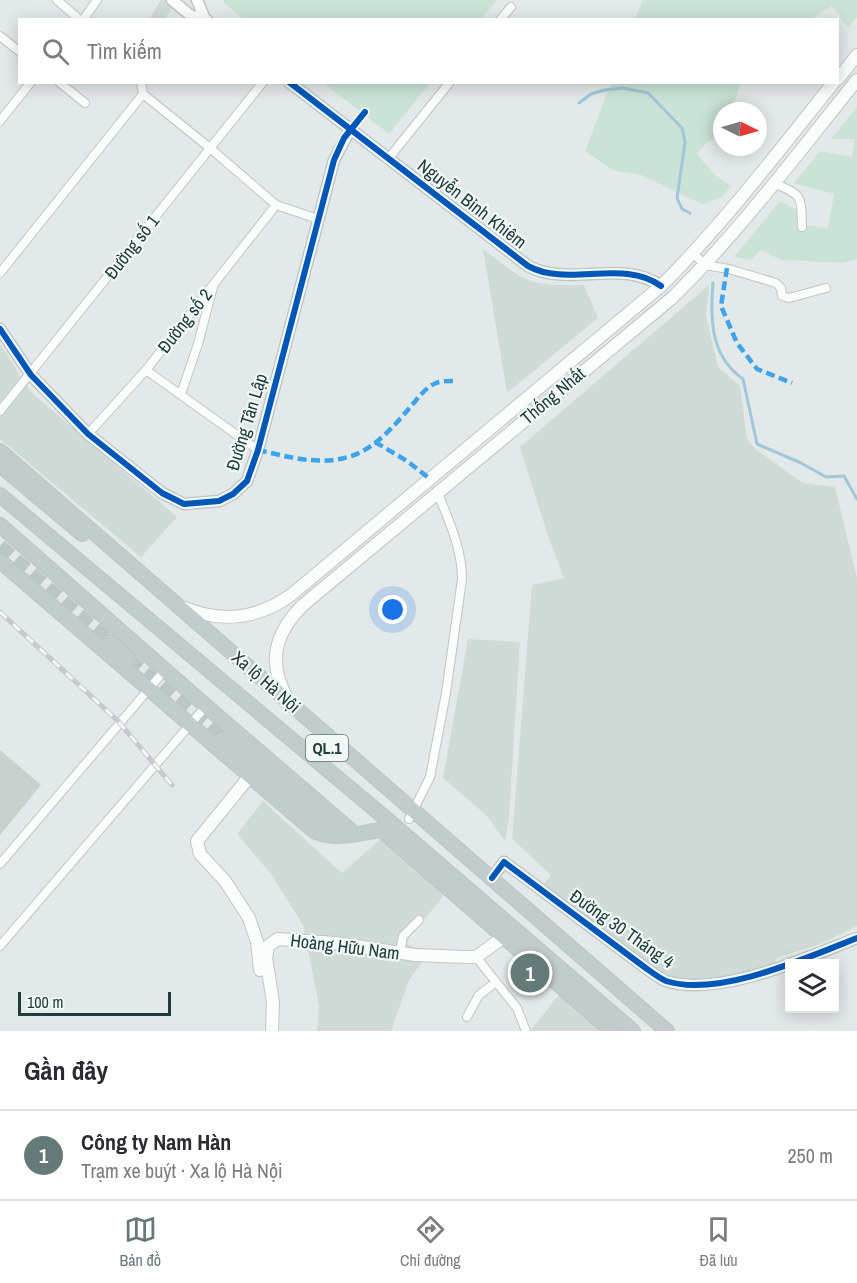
<!DOCTYPE html>
<html lang="vi">
<meta charset="utf-8">
<style>
:root{--surface:#fff;--page:#f2f2f3;--text:#2b2b33;--muted:#7c7c81;--line:#e1e1e2;--accent:#647978}
body{margin:0;font-family:"Archivo Narrow",sans-serif;background:var(--page);color:var(--text)}
.controls{position:absolute;right:18px;bottom:18px;display:grid;overflow:hidden;border-radius:0px;box-shadow:0 3px 15px #0003}
.controls button{width:54px;height:54px;display:grid;place-items:center;padding:0;border:0;border-bottom:2px solid var(--line);background:var(--surface);color:var(--text);font:30px sans-serif}
.compass{position:absolute;left:713px;top:102px;width:54px;height:54px;border-radius:50%;background:var(--surface);box-shadow:0 3px 15px #0003;rotate:95deg}
.scale{position:absolute;left:18px;bottom:15px;width:153px;box-sizing:border-box;padding-left:6px;border:3px solid #203d3b;border-top:0;font-size:16px;line-height:21px;white-space:nowrap;color:#203d3b;-webkit-text-stroke:4px #f1f8f6;paint-order:stroke}
.you{position:absolute;left:393px;top:610px;width:21px;height:21px;margin:-15px;border:4px solid #fff;border-radius:50%;background:#1a73e8;box-shadow:0 0 0 9px #1a73e833}
.badge{display:grid;place-items:center;width:39px;height:39px;border-radius:50%;background:var(--accent);color:#fff;font-size:20px;font-weight:700}
.pin{position:absolute;translate:-50% -50%;border:3px solid #fff;box-shadow:0 2px 6px #0006}
.list{margin:0;padding:0;list-style:none}
h2{display:flex;justify-content:space-between;align-items:center;height:78px;margin:0;padding:0 24px;font-size:26px}
h2 small{font-size:20px;font-weight:400;color:var(--muted)}
.list li{display:grid;grid-template-columns:39px 1fr auto;gap:18px;align-items:center;box-sizing:border-box;height:90px;padding:0 24px;border-top:2px solid var(--line)}
.list b{display:block;font-size:22px;white-space:nowrap}
.list p{margin:0;font-size:20px;white-space:nowrap;color:var(--muted)}
.list em{font-size:20px;font-style:normal;color:var(--muted)}
.icon{flex:none;width:33px;height:33px;fill:none;stroke:currentColor;stroke-width:2;stroke-linecap:round;stroke-linejoin:round}
.map{position:relative;flex:none;width:857px;height:1031px;overflow:hidden}
.search{position:absolute;background:var(--surface);box-shadow:0 3px 15px #0003;left:18px;right:18px;top:18px;height:66px;display:flex;align-items:center;gap:15px;box-sizing:border-box;padding:0 21px;border-radius:0px;color:var(--muted);font-size:22px}
.sheet{height:168px;background:var(--surface)}
nav{display:flex;justify-content:space-around;align-items:center;box-sizing:border-box;height:84px;border-top:2px solid var(--line);background:var(--surface);font-size:16px;color:var(--muted)}
nav a{display:grid;justify-items:center;gap:3px}
nav .on{color:var(--accent)}
.map>svg:first-child{display:block}
.built{fill:#d0dbd8}
.green{fill:#cbe3d7}
.lines{fill:none;stroke-linecap:round;stroke-linejoin:round}
.stream{stroke:#a1c7da;stroke-width:3}
.building{fill:#cad0ce}
.trunk-tunnel{stroke:#bcc7c5;stroke-width:14;stroke-dasharray:14 7;stroke-linecap:butt}
.minor-casing{stroke:#c0c6c5;stroke-width:10}
.tertiary-casing{stroke:#c0c6c5;stroke-width:13}
.secondary-casing{stroke:#bec7c5;stroke-width:14}
.trunk-casing{stroke:#bbc5c5;stroke-width:16}
.minor{stroke:#fbfcfc;stroke-width:8}
.tertiary{stroke:#fbfcfc;stroke-width:10}
.secondary{stroke:#fbfcfc;stroke-width:12}
.trunk{stroke:#c3cccc;stroke-width:14}
.rail-casing{stroke:#c6caca;stroke-width:5}
.rail{stroke:#f1f8f6;stroke-width:3;stroke-dasharray:9;stroke-linecap:butt}
.quiet{stroke:#3da4ec;stroke-width:4.5;stroke-dasharray:9 4.5;stroke-linecap:butt}
.cycleway-casing{stroke:#f1f8f6;stroke-width:10}
.cycleway{stroke:#0057b8;stroke-width:6}
.labels{text-anchor:middle;stroke-width:4.5;stroke-linejoin:round;paint-order:stroke}
.shield{fill:#f1f8f6;stroke:#5f7573;stroke-width:1.5}
.shield-label{font-size:16px;font-weight:bold;fill:#203d3b}
.street-label{font-size:18px;fill:#203d3b;stroke:#f1f8f6}
</style>
<div class="map">
<svg width="857" height="1031" viewBox="0 0 857 1031">
<rect width="100%" height="100%" fill="#e3e9e8"/>
<g class="built">
<path d="M161,0H167L173,7L164,19L149,20Z"/>
<path d="M483,249L516,274L533,282L554,285H584L598,318L507,393Z"/>
<path d="M709,285L706,315L718,367L740,386L747,438L754,448L803,483L835,487L857,578V926L821,944L778,957L772,966L724,979L695,981L673,978L653,970L542,886L551,875L512,839L532,585L564,578L548,536L520,447Z"/>
<path d="M0,344L31,392L177,517L141,557L0,439Z"/>
<path d="M468,639L520,642L509,818L505,841L487,816L443,778Z"/>
<path d="M263,801L342,873L383,837L444,892L440,901L410,935L407,944L429,952L409,980L391,1031H317L319,1006L303,925L271,874L237,834Z"/>
<path d="M562,991L607,1031H530Z"/>
</g>
<g class="green">
<path d="M224,0H497L481,19L245,20L224,3Z"/>
<path d="M643,0H857V17L848,28L832,6L810,19H635Z"/>
<path d="M324,83H430L389,134Z"/>
<path d="M611,83H741L731,111H722L721,136L707,142L697,154L715,175L731,186L722,197L702,204L641,175L613,170L585,151Z"/>
<path d="M857,107V259L844,263L781,260L761,250L751,260L734,257L780,201L799,211L796,224L828,228L834,194L794,183L820,151L852,157L855,139H831Z"/>
</g>
<g class="lines">
<g class="stream">
<path d="M579,103L591,94L605,90L623,88L648,93L682,128L685,143L677,198L682,209L690,213"/>
<path d="M713,283C710,318 710,356 743,379L757,444L801,463L826,477L844,476L857,499"/>
</g>
</g>
<path class="building" d="M0,750L41,785L0,835Z"/>
<g class="lines">
<g class="trunk-tunnel">
<path d="M0,546L110,642"/>
<path d="M129,659L223,739"/>
</g>
<defs>
<g id="minor">
<path d="M57,0L80,20"/>
<path d="M83,20L97,0"/>
<path d="M500,20L511,7"/>
<path d="M0,36L20,52"/>
<path d="M59,82L85,103"/>
<path d="M141,82L143,94L210,148L276,205L318,219"/>
<path d="M0,121L31,82"/>
<path d="M388,159L450,82"/>
<path d="M774,183C803,196 801,195 802,227"/>
<path d="M694,254L705,265L729,269L776,283L781,288L782,296L789,298L826,288"/>
<path d="M0,273L143,94"/>
<path d="M146,370L258,450"/>
<path d="M181,394L198,344L213,287"/>
<path d="M0,411L263,82"/>
<path d="M88,434L146,370L276,205"/>
<path d="M409,819L430,777L446,693L462,579C462,548 449,522 438,493"/>
<path d="M0,864L165,670"/>
<path d="M0,946L206,706"/>
<path d="M400,953L403,936L419,920"/>
<path d="M476,957L517,1008L526,1031"/>
<path d="M467,1017L479,995L495,983"/>
</g>
<g id="tertiary">
<path d="M172,0L190,15L207,20"/>
<path d="M197,0L204,17"/>
<path d="M289,82L528,266C568,288 623,258 661,286"/>
<path d="M0,329L31,375L88,434L162,493L184,504L219,501L233,494L247,481L258,450L334,160L350,130"/>
<path d="M492,878L504,862L647,969C653,973 659,978 666,981C719,998 808,957 857,938"/>
</g>
<g id="secondary">
<path d="M838,79L857,55"/>
<path d="M182,607C221,623 256,620 291,595L661,286C724,223 778,152 834,82"/>
<path d="M288,700C267,663 274,634 303,605L672,298C740,231 797,154 857,80"/>
<path d="M249,777L197,841L200,854L225,881L249,918L257,942L260,970"/>
<path d="M272,1031L273,1002L266,958L268,946L278,939L335,943L415,955L465,957H476L504,937"/>
</g>
<g id="trunk">
<path d="M0,451L667,1031"/>
<path d="M0,465L82,534"/>
<path d="M0,495L390,822L633,1031"/>
<path d="M0,525L206,706L355,834"/>
<path d="M0,561L314,831C335,841 359,833 381,830"/>
<path d="M110,642L129,659"/>
<path d="M223,739L335,836"/>
<path d="M381,830L612,1031"/>
</g>
</defs>
<use href="#minor" class="minor-casing"/>
<use href="#tertiary" class="tertiary-casing"/>
<use href="#secondary" class="secondary-casing"/>
<use href="#trunk" class="trunk-casing"/>
<use href="#minor" class="minor"/>
<use href="#tertiary" class="tertiary"/>
<use href="#secondary" class="secondary"/>
<use href="#trunk" class="trunk"/>
<defs>
<path id="rail" d="M0,612L118,721L172,785"/>
</defs>
<use href="#rail" class="rail-casing"/>
<use href="#rail" class="rail"/>
<g class="quiet">
<path d="M727,268L721,306L737,343L757,369L792,383"/>
<path d="M375,442L407,461L430,479"/>
<path d="M258,450C285,456 316,465 344,458C373,452 394,426 412,405C419,397 426,387 436,383C441,381 448,381 454,381"/>
</g>
<defs>
<g id="cycleway">
<path d="M289,82L528,266C568,288 623,258 661,286"/>
<path d="M0,329L31,375L88,434L162,493L184,504L219,501L233,494L247,481L258,450L334,160L344,138L365,112"/>
<path d="M492,878L504,862L647,969C653,973 659,978 666,981C719,998 808,957 857,938"/>
</g>
</defs>
<use href="#cycleway" class="cycleway-casing"/>
<use href="#cycleway" class="cycleway"/>
</g>
<g class="labels">
<rect class="shield" x="306" y="735" width="42" height="26" rx="4.5"/>
<g class="shield-label">
<text x="327" y="754">QL.1</text>
</g>
<g class="street-label">
<text transform="translate(472 204) rotate(38)" y="6">Nguyễn Bỉnh Khiêm</text>
<text transform="translate(132 247) rotate(-52)" y="6">Đường số 1</text>
<text transform="translate(185 321) rotate(-52)" y="6">Đường số 2</text>
<text transform="translate(553 396) rotate(-40)" y="6">Thống Nhất</text>
<text transform="translate(247 422) rotate(-73)" y="6">Đường Tân Lập</text>
<text transform="translate(266 682) rotate(41)" y="6">Xa lộ Hà Nội</text>
<text transform="translate(622 929) rotate(35)" y="6">Đường 30 Tháng 4</text>
<text transform="translate(345 947) rotate(7)" y="6">Hoàng Hữu Nam</text>
</g>
</g>
</svg>
<div class="controls">
<button><svg class="icon" aria-label="layers" viewBox="0 0 24 24"><path d="M12 4l9 5-9 5-9-5zM3 14l9 5 9-5"/></svg></button>
</div>
<svg class="compass" viewBox="-18 -18 36 36"><path d="M0-13l5 13h-10z" fill="#e53935"/><path d="M0 13l5-13h-10z" fill="#7c7c81"/></svg>
<div class="scale">100 m</div>
<div class="you"></div>
<div class="pin badge" style="left:530px;top:973px">1</div>
<div class="search"><svg class="icon" aria-label="search" viewBox="0 0 24 24"><circle cx="10" cy="10" r="6"/><path d="M15 15l6 6"/></svg>Tìm kiếm</div>
</div>
<section class="sheet">
<h2>Gần đây<small></small></h2>
<ul class="list">
<li><span class="badge">1</span><div><b>Công ty Nam Hàn</b><p>Trạm xe buýt · Xa lộ Hà Nội</p></div><em>250 m</em></li>
</ul>
</section>
<nav>
<a class="on"><svg class="icon" aria-label="map" viewBox="0 0 24 24"><path d="M3 6l6-2 6 2 6-2v14l-6 2-6-2-6 2zM9 4v14M15 6v14"/></svg>Bản đồ</a>
<a><svg class="icon" aria-label="directions" viewBox="0 0 24 24"><path d="M12 3l9 9-9 9-9-9zM9 14v-3h6M13 9l2 2-2 2"/></svg>Chỉ đường</a>
<a><svg class="icon" aria-label="saved" viewBox="0 0 24 24"><path d="M7 4h10v16l-5-4-5 4z"/></svg>Đã lưu</a>
</nav>
